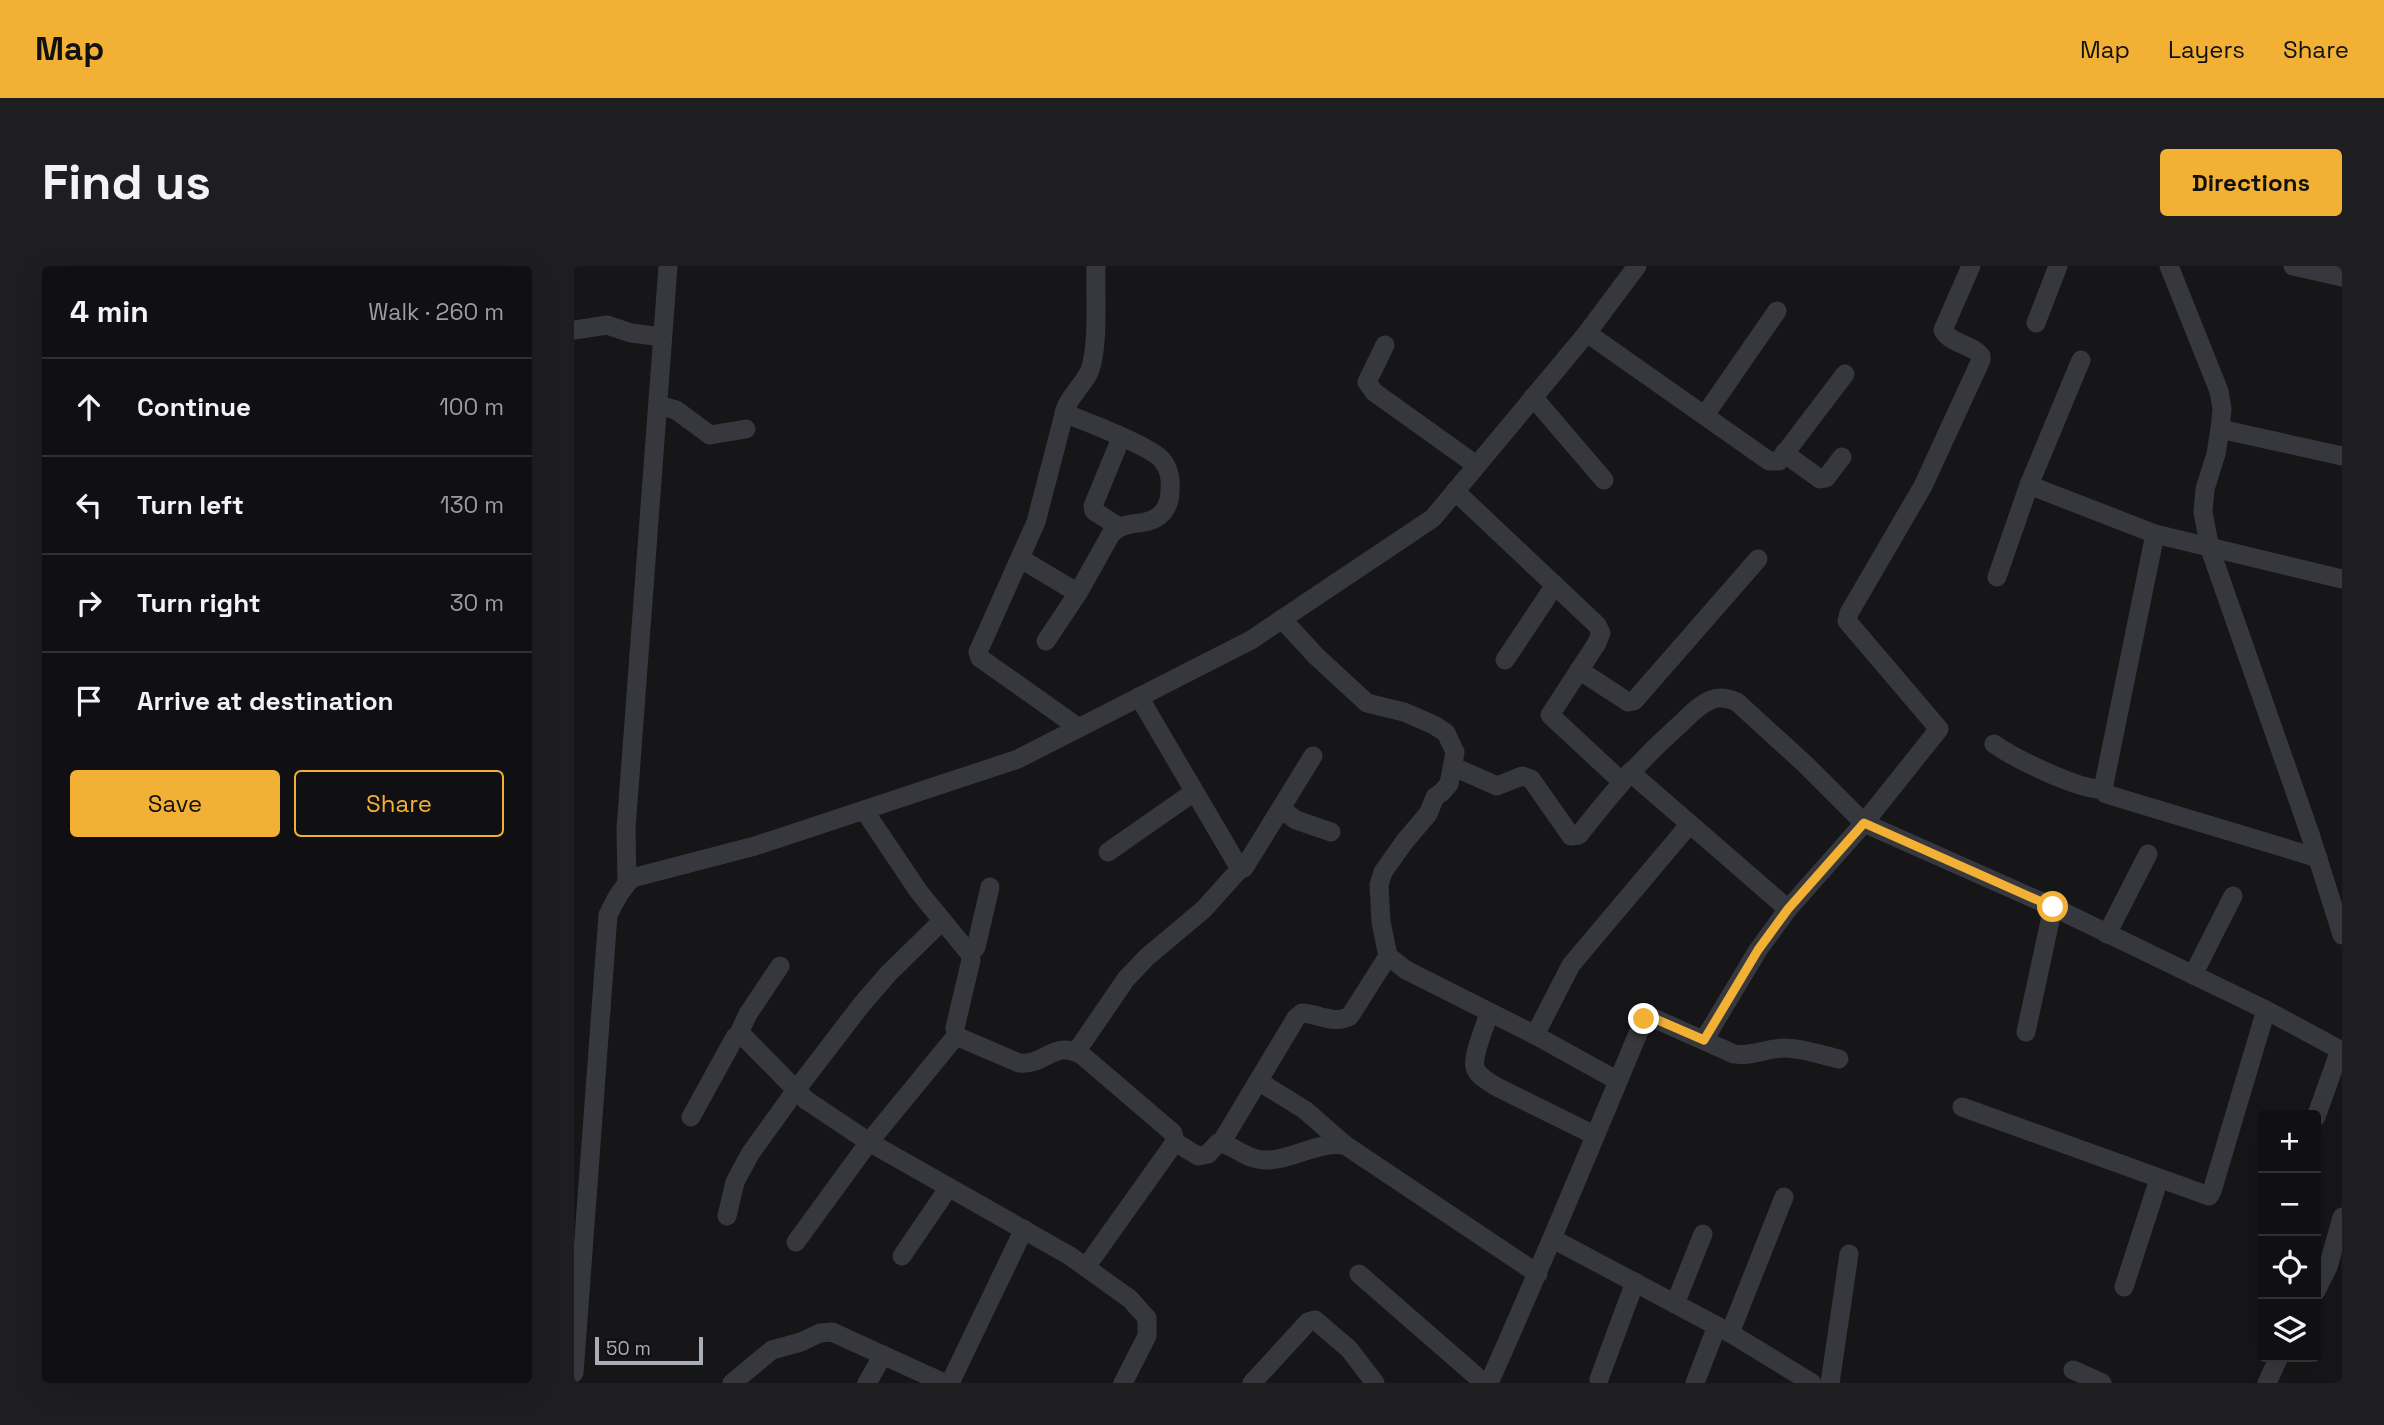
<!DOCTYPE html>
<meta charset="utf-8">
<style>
:root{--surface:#101012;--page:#1e1e20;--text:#f1f3f6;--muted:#9c9d9f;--line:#303032;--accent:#f2b134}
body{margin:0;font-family:"Space Grotesk",sans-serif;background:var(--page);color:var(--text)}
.controls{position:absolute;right:21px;bottom:21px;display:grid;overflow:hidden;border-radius:7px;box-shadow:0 7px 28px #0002}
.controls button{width:63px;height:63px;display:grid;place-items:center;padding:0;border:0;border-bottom:2px solid var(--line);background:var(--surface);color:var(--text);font:35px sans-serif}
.scale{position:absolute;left:21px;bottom:18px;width:108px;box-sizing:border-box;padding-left:7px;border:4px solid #a8adb8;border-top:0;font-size:19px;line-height:24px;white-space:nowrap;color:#a8adb8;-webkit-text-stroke:5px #111113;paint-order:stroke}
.stop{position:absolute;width:21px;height:21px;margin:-16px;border:5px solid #f2b134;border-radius:50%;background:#fff}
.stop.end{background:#f2b134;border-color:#fff;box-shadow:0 2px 7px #0008}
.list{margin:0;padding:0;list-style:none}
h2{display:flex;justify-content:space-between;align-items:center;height:91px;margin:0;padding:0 28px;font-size:30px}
h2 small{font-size:23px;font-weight:400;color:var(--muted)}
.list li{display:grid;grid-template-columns:46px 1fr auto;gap:21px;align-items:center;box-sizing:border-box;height:98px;padding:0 28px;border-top:2px solid var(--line)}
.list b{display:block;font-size:26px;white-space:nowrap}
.list em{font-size:23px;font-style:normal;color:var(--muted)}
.actions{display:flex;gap:14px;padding:21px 28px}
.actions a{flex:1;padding:16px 0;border:2px solid var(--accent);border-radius:7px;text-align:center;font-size:24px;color:var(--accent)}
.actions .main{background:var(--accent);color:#111}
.icon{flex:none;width:38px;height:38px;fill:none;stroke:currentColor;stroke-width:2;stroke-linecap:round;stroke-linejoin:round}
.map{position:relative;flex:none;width:1768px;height:1117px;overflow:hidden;border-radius:7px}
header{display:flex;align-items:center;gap:42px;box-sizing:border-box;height:98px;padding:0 35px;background:var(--accent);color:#111}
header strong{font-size:33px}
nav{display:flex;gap:38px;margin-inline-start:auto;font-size:24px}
.intro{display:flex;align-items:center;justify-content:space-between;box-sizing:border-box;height:168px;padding:0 42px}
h1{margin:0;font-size:49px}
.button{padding:18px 32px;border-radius:7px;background:var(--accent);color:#111;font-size:24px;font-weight:700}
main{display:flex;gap:42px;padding:0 42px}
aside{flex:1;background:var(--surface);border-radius:7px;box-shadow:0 7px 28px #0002}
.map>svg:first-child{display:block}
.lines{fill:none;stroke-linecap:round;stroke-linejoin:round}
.minor{stroke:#37383d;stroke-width:19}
.route{stroke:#f2b134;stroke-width:9}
</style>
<header>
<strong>Map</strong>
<nav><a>Map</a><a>Layers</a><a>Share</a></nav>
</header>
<div class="intro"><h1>Find us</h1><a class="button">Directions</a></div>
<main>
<aside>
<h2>4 min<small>Walk · 260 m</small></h2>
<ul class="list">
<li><svg class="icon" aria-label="ahead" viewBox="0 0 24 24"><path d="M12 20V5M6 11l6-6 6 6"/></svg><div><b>Continue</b></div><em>100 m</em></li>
<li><svg class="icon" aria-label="left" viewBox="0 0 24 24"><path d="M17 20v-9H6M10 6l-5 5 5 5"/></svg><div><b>Turn left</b></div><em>130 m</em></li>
<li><svg class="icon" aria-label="right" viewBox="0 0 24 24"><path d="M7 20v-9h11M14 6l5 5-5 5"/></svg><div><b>Turn right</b></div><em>30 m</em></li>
<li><svg class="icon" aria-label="arrive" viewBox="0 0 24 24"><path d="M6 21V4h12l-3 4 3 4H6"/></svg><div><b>Arrive at destination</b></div></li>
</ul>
<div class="actions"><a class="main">Save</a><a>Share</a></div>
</aside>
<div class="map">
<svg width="1768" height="1117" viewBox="0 0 1768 1117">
<rect width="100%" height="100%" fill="#161618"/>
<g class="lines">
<g class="minor">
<path d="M1595,0L1645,125L1648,143L1646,163L1642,188L1631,223L1629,246L1636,283L1737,571L1768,669"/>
<path d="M1719,0L1768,11"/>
<path d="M1462,57L1484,0"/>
<path d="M0,64L33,59L57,67L88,71"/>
<path d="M1013,67L1195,195H1205L1271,108"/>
<path d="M811,79L793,116L800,126L902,199"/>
<path d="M959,131L1030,214"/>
<path d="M84,139L102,144L136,169L172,163"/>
<path d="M1131,149L1203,45"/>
<path d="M1646,163L1768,190"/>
<path d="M1210,187L1246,213L1252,212L1268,191"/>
<path d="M1455,219L1581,268L1768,313"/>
<path d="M881,225L1023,359L1027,367L1023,377L976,449L1047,515"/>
<path d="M545,261L520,245L519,240L547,172"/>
<path d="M1581,268L1529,523L1532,528L1744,592"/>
<path d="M447,293L504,327"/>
<path d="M1423,311L1455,219L1507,94"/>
<path d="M708,353L742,390L793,437L830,446L860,459L872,467L881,486L875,518L868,526L861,531L854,548L831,575L809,606L805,619L807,656L814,690L832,704L961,769L1044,815"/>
<path d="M472,375L504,327L537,268C553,252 571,262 586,249C593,243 596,233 596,224C597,214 595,202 588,194C577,180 510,155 490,147"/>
<path d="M931,394L981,319"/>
<path d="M1005,404L1054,436L1060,435L1184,293"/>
<path d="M565,431L666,603L670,602L739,490"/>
<path d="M505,462L406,392L404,386L462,256L492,141C498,128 512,115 516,104C525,78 521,29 522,0"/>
<path d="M1420,478C1440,492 1506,525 1529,523"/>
<path d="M880,501L923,520L948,510L957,513L997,570L1005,569C1037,528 1064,496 1103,461C1113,452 1124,439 1137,434C1146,430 1154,432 1163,436L1232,499L1290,557L1479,641L1692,744L1768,785"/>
<path d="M1056,506L1214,643"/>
<path d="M707,543L722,554L757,566"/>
<path d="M290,544L345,626L396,688L397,694L381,762L382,770L445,797C472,800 480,772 509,790L599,867L601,876L512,1001"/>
<path d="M534,586L620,526"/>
<path d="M53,617L52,563L94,0"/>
<path d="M1533,668L1574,588"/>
<path d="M396,688L402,681L416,621"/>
<path d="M1619,709L1659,630"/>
<path d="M915,747C912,758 898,790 901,801C903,810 914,815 921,820L1020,869"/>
<path d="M1452,766L1479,641"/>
<path d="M164,769L174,748L206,700"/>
<path d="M961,769L997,699L1115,559"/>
<path d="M1130,774L1184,684L1214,643L1290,557L1365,463L1273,355L1275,347L1349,220L1407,94V90C1398,78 1376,78 1369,64L1397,0"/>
<path d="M502,786L552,713L573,691L630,643L666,603"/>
<path d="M684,815L731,844L771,879"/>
<path d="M1388,841L1635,930L1638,925L1692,744"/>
<path d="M117,851L161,771L164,769L169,770L232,834L295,876L496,990L556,1033L573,1052V1070L549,1117"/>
<path d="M1742,851L1766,784"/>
<path d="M601,876L624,890L634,888L644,877C658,877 669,893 690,894C718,895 742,875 771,879L964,1008"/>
<path d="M647,877L722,752L728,747C744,748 762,759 776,750L814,690"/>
<path d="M153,950L161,916L176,888L222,824L288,738L314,708L367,656"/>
<path d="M979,973L1156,1067L1238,1117"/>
<path d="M222,976L295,876L382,770"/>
<path d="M328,990L375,921"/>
<path d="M785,1008L910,1117"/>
<path d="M1550,1021L1585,913"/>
<path d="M1742,1025L1754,1001L1768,951"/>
<path d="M1101,1038L1129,968"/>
<path d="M1156,1067L1210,931"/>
<path d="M1499,1104L1528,1117"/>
<path d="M0,1107L34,649C41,634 47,623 58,612L181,580L444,493L677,374L859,252L1013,67L1063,0"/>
<path d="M1025,1113L1061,1016"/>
<path d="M158,1117L198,1084L227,1076L246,1067L258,1066L370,1117"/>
<path d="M293,1117L309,1089"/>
<path d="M376,1117L450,963"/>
<path d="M678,1117L734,1056L741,1054L775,1083L801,1117"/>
<path d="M915,1117C969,997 1019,875 1070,753L1077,751L1160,788C1177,791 1192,782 1210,782C1228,782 1247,789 1265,793"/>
<path d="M1121,1117L1143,1060"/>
<path d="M1256,1117L1275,988"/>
<path d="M1693,1117L1705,1091"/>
</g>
</g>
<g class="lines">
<path class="route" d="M1070,753L1077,751L1130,774L1184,684L1214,643L1290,557L1479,641"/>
</g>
</svg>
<div class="controls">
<button>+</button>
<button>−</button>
<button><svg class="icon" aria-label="locate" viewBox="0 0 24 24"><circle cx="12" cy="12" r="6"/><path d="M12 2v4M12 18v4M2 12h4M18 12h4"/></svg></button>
<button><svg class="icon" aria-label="layers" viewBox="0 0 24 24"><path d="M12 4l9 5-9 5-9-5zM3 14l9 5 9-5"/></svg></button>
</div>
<div class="scale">50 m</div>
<div class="stop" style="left:1479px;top:641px"></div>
<div class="stop end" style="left:1070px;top:753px"></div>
</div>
</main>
